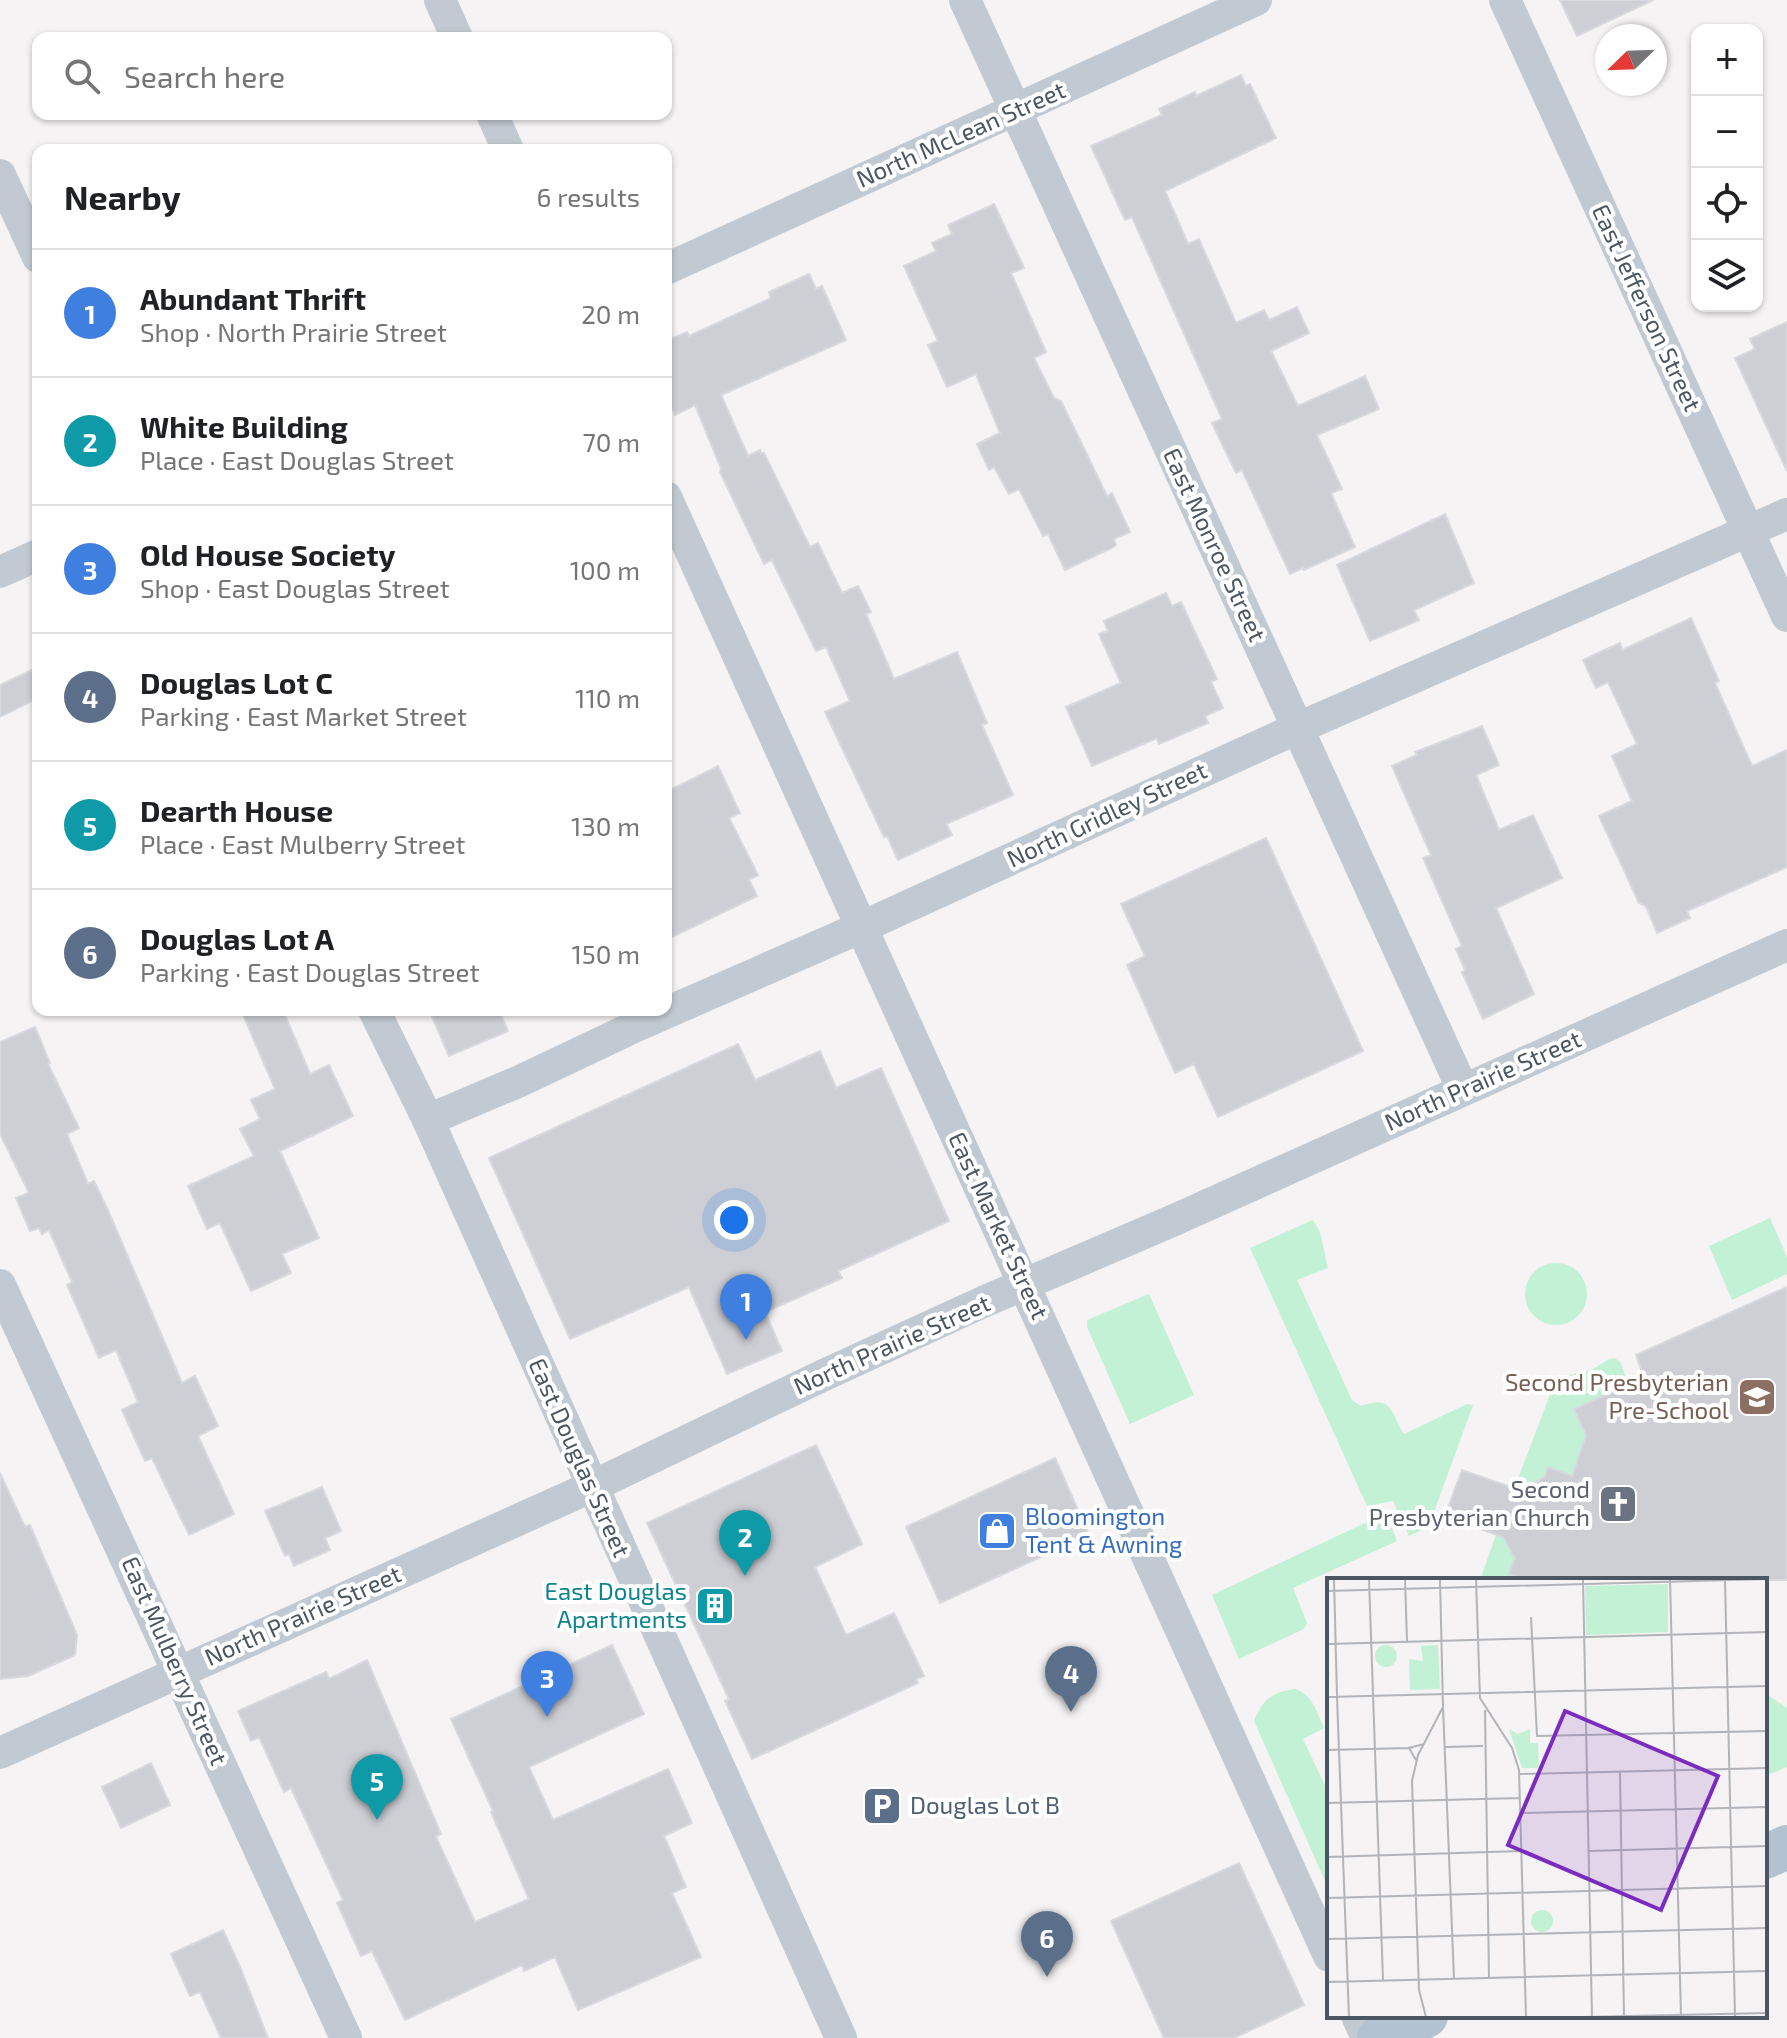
<!DOCTYPE html>
<meta charset="utf-8">
<style>
:root{--surface:#fff;--page:#f6f6f6;--text:#202124;--muted:#757577;--line:#e0e0e0;--accent:#1a73e8}
body{margin:0;font-family:"Exo 2",sans-serif;background:var(--page);color:var(--text)}
.controls{position:absolute;right:24px;top:24px;display:grid;overflow:hidden;border-radius:16px;box-shadow:0 2px 6px #0004}
.controls button{width:72px;height:72px;display:grid;place-items:center;padding:0;border:0;border-bottom:2px solid var(--line);background:var(--surface);color:var(--text);font:40px sans-serif}
.compass{position:absolute;left:1595px;top:24px;width:72px;height:72px;border-radius:50%;background:var(--surface);box-shadow:0 2px 6px #0004;rotate:247deg}
.you{position:absolute;left:734px;top:1220px;width:28px;height:28px;margin:-20px;border:6px solid #fff;border-radius:50%;background:#1a73e8;box-shadow:0 0 0 12px #1a73e833}
.badge{display:grid;place-items:center;width:52px;height:52px;border-radius:50%;background:var(--accent);color:#fff;font-size:26px;font-weight:700}
.pin{position:absolute;translate:-50% -66px;filter:drop-shadow(0 2px 4px #0008)}
.pin::after{content:'';position:absolute;top:42px;width:28px;height:24px;background:inherit;clip-path:polygon(0 0,100% 0,50% 100%)}
.list{margin:0;padding:0;list-style:none}
h2{display:flex;justify-content:space-between;align-items:center;height:104px;margin:0;padding:0 32px;font-size:34px}
h2 small{font-size:26px;font-weight:400;color:var(--muted)}
.list li{display:grid;grid-template-columns:52px 1fr auto;gap:24px;align-items:center;box-sizing:border-box;height:128px;padding:0 32px;border-top:2px solid var(--line)}
.list b{display:block;font-size:30px;white-space:nowrap}
.list p{margin:0;font-size:26px;white-space:nowrap;color:var(--muted)}
.list em{font-size:26px;font-style:normal;color:var(--muted)}
.icon{flex:none;width:44px;height:44px;fill:none;stroke:currentColor;stroke-width:2;stroke-linecap:round;stroke-linejoin:round}
.map{position:relative;flex:none;width:1787px;height:2038px;overflow:hidden}
.search{position:absolute;background:var(--surface);box-shadow:0 2px 6px #0004;left:32px;top:32px;width:640px;height:88px;display:flex;align-items:center;gap:20px;box-sizing:border-box;padding:0 28px;border-radius:16px;color:var(--muted);font-size:30px}
.panel{position:absolute;background:var(--surface);box-shadow:0 2px 6px #0004;left:32px;top:144px;width:640px;height:872px;border-radius:16px}
.map>svg:first-child{display:block}
.green{fill:#c3f1d5}
.building{fill:#cdcfd5;stroke:#d7d9de;stroke-width:2}
.lines{fill:none;stroke-linecap:round;stroke-linejoin:round}
.street{stroke:#c1cad2;stroke-width:32}
.primary{stroke:#b3c2d1;stroke-width:44}
.labels{text-anchor:middle;stroke-width:8;stroke-linejoin:round;paint-order:stroke}
.street-label{font-size:24px;fill:#4a5661;stroke:#fff}
.education-label{font-size:24px;fill:#785e54;stroke:#fff;text-anchor:end}
.worship-label{font-size:24px;fill:#5b616d;stroke:#fff;text-anchor:end}
.shop-label{font-size:24px;fill:#366cbe;stroke:#fff;text-anchor:start}
.culture-label{font-size:24px;fill:#0d838f;stroke:#fff;text-anchor:end}
.service-label{font-size:24px;fill:#4e5e75;stroke:#fff;text-anchor:start}
.inset-road{fill:none;stroke:#b1b4b9;stroke-width:2}
.view{fill:#7b2cbf;fill-opacity:0.15;stroke:#7b2cbf;stroke-width:4}
.inset-edge{fill:none;stroke:#4a5661;stroke-width:4}
</style>
<div class="map">
<svg width="1787" height="2038" viewBox="0 0 1787 2038">
<rect width="100%" height="100%" fill="#f5f3f3"/>
<g class="green">
<path d="M1770,1218L1787,1257V1274L1732,1300L1709,1246Z"/>
<path d="M1313,1220L1320,1232L1328,1268L1297,1280L1352,1400L1361,1406C1393,1394 1390,1412 1404,1434L1467,1404L1473,1405L1431,1520L1422,1530L1409,1536L1393,1501L1367,1506L1250,1248Z"/>
<circle cx="1556" cy="1294" r="31"/>
<path d="M1149,1294L1194,1395L1130,1424L1087,1327V1320Z"/>
<path d="M1615,1358L1620,1362L1629,1384L1574,1409L1586,1435L1572,1476L1548,1467L1543,1481L1522,1491L1514,1489L1556,1379L1593,1369L1609,1359Z"/>
<path d="M1386,1513L1397,1541L1293,1588L1307,1623L1304,1629L1239,1659L1212,1595Z"/>
<path d="M1496,1535L1503,1537L1515,1558L1509,1574L1526,1580H1480Z"/>
<path d="M1295,1689C1312,1694 1317,1712 1324,1728L1303,1739L1329,1794V1890L1254,1721C1262,1700 1272,1692 1295,1689Z"/>
<path d="M1765,1693L1787,1708V1767L1765,1776Z"/>
</g>
<g class="building">
<path d="M1560,0H1653L1577,36Z"/>
<path d="M1241,75L1246,86L1250,84L1276,138L1165,191L1188,244L1199,239L1236,323L1264,310L1269,320L1297,307L1309,333L1271,351L1298,406L1365,376L1379,409L1317,435L1342,489L1331,493L1355,547L1304,570L1303,568L1290,574L1242,470L1236,473L1212,423L1222,419L1132,217L1125,220L1091,146L1162,115L1159,109L1195,92L1196,96Z"/>
<path d="M994,204L1024,268L1011,273L1046,352L1034,358L1054,398L1061,401L1107,496L1112,493L1130,532L1114,539L1116,545L1112,548L1065,570L1048,534L1043,536L1019,489L1009,494L994,467L989,470L977,444L1000,433L976,374L947,387L928,345L938,341L904,266L936,251L932,243L952,234L948,225Z"/>
<path d="M809,274L816,289L822,286L846,340L721,395L748,456L760,450L761,454L764,453L810,547L818,543L842,593L858,586L871,612L866,614L894,679L957,652L987,723L982,725L1013,795L946,824L952,835L898,860L887,836L884,837L825,712L850,701L826,647L816,651L772,560L764,564L720,472L721,468L695,405L675,415L666,396V341L687,332L689,336L771,298L769,292Z"/>
<path d="M1787,322V471L1735,358L1755,349L1750,339Z"/>
<path d="M1445,514L1474,583L1414,610L1419,620L1370,641L1337,565Z"/>
<path d="M1166,593L1172,606L1181,602L1217,679L1211,682L1223,708L1205,716L1208,723L1159,744L1157,738L1092,766L1066,707L1121,683L1099,634L1108,631L1104,621Z"/>
<path d="M1691,618L1719,681L1715,683L1752,766L1787,750V867L1687,911L1690,918L1657,933L1646,906L1639,903L1599,816L1632,801L1612,756L1637,744L1608,682L1596,688L1583,660L1620,643L1622,650Z"/>
<path d="M38,667V698L0,717V685Z"/>
<path d="M1482,726L1499,765L1476,775L1499,830L1533,815L1562,878L1496,908L1534,994L1483,1019L1462,972L1465,970L1456,949L1462,946L1423,858L1431,855L1392,766L1417,755L1415,752Z"/>
<path d="M718,766L740,813L729,818L758,875L749,880L757,896L666,940V792Z"/>
<path d="M1266,838L1363,1051L1218,1117L1194,1064L1175,1073L1127,965L1145,956L1121,904Z"/>
<path d="M241,1010H283L310,1074L329,1065L353,1116L280,1151L319,1238L282,1254L291,1273L251,1291L220,1223L207,1229L188,1186L254,1156L240,1129L260,1119L251,1100L275,1089Z"/>
<path d="M429,1010H499L508,1031L449,1056Z"/>
<path d="M35,1027L50,1063L48,1064L79,1128L67,1134L88,1184L94,1181L107,1208L182,1383L195,1376L218,1426L198,1436L234,1514L189,1535L152,1458L145,1461L122,1410L138,1402L116,1350L99,1358L67,1285L72,1282L49,1230L42,1234L39,1228L30,1231L16,1198L29,1193L0,1134V1042Z"/>
<path d="M738,1044L755,1080L820,1051L836,1088L881,1068L949,1221L838,1271L842,1278L765,1312L782,1351L727,1374L689,1287L570,1339L489,1158Z"/>
<path d="M1787,1287V1580H1526L1509,1574L1515,1558L1503,1537L1445,1516L1462,1470L1522,1491L1544,1477L1548,1467L1572,1476L1586,1435L1574,1409L1644,1378L1636,1355Z"/>
<path d="M816,1445L862,1544L815,1567L846,1635L894,1613L924,1676L916,1679L918,1683L752,1759L725,1701L729,1699L647,1523Z"/>
<path d="M1055,1458L1089,1535L940,1603L906,1527Z"/>
<path d="M0,1473L25,1527L30,1525L77,1635L75,1655L28,1676L0,1679Z"/>
<path d="M322,1487L341,1531L325,1538L330,1550L294,1566L289,1554L285,1556L265,1511Z"/>
<path d="M612,1645L644,1714L529,1767L553,1820L668,1769L692,1823L664,1836L686,1887L672,1893L701,1957L578,2010L555,1957L524,1971L522,1965L405,2020L372,1951L361,1956L337,1903L343,1900L291,1788L284,1792L259,1737L251,1741L238,1711L326,1672L329,1679L367,1660L441,1834L436,1837L475,1922L529,1899L491,1812L493,1811L451,1719Z"/>
<path d="M151,1763L170,1805L121,1828L102,1787Z"/>
<path d="M1239,1863L1304,2005L1234,2038H1164L1111,1921Z"/>
<path d="M223,1930L240,1967L268,2038H221L200,1992L190,1996L171,1954Z"/>
</g>
<g class="lines">
<g class="street">
<path d="M440,0L457,38"/>
<path d="M965,0L1463,1090"/>
<path d="M1505,0L1787,616"/>
<path d="M492,114L508,150"/>
<path d="M0,175L38,257"/>
<path d="M666,269L1256,0"/>
<path d="M666,497L1329,1956"/>
<path d="M0,572L38,555"/>
<path d="M374,1010L428,1120L841,2038"/>
<path d="M428,1120L520,1081L636,1026L862,927L1298,728L1787,514"/>
<path d="M0,1285L346,2038"/>
<path d="M0,1753L591,1487L824,1375L983,1302L1172,1221L1787,945"/>
<path d="M1357,2016L1367,2038"/>
</g>
<g class="primary">
<path d="M1765,1857L1787,1847"/>
<path d="M1379,2038L1426,2016"/>
</g>
</g>
<defs>
<symbol id="school-square" viewBox="-11 -11 22 22"><rect x="-9" y="-9" width="18" height="18" rx="4" fill="#8d6e63" stroke="#fff"/><path d="M0-5L7-2L0 1L-7-2ZM-4 1L0 2.5L4 1V4Q0 6-4 4Z" fill="#fff"/></symbol>
<symbol id="church-square" viewBox="-11 -11 22 22"><rect x="-9" y="-9" width="18" height="18" rx="4" fill="#6b7280" stroke="#fff"/><path d="M-1.2-6h2.4v3.5h3.3v2.4h-3.3V6h-2.4V-.1h-3.3v-2.4h3.3Z" fill="#fff"/></symbol>
<symbol id="shop-square" viewBox="-11 -11 22 22"><rect x="-9" y="-9" width="18" height="18" rx="4" fill="#3f7fe0" stroke="#fff"/><path d="M-5-2.5h2.3a2.7 3.5 0 0 1 5.4 0H5L5.5 6h-11ZM-1.5-2.5h3a1.5 2.3 0 0 0-3 0Z" fill="#fff"/></symbol>
<symbol id="building-square" viewBox="-11 -11 22 22"><rect x="-9" y="-9" width="18" height="18" rx="4" fill="#0f9aa8" stroke="#fff"/><path d="M-4-6H4V6H1V3H-1V6H-4ZM-2.5-4.3h1.7v1.8h-1.7ZM.8-4.3h1.7v1.8H.8ZM-2.5-1h1.7V.8h-1.7ZM.8-1h1.7V.8H.8Z" fill="#fff"/></symbol>
<symbol id="parking-square" viewBox="-11 -11 22 22"><rect x="-9" y="-9" width="18" height="18" rx="4" fill="#5c6f8a" stroke="#fff"/><path d="M-3.5-5.5H1a3.5 3.5 0 0 1 0 7H-1V5.5H-3.5ZM-1-3.4V-.6H.8a1.4 1.4 0 0 0 0-2.8Z" fill="#fff"/></symbol>
</defs>
<g fill-rule="evenodd">
<use href="#school-square" x="1735" y="1375" width="44" height="44"/>
<use href="#church-square" x="1596" y="1482" width="44" height="44"/>
<use href="#shop-square" x="975" y="1509" width="44" height="44"/>
<use href="#building-square" x="693" y="1584" width="44" height="44"/>
<use href="#parking-square" x="860" y="1784" width="44" height="44"/>
</g>
<g class="labels">
<g class="street-label">
<text transform="translate(961 135) rotate(-24)" y="8">North McLean Street</text>
<text transform="translate(1646 308) rotate(65)" y="8">East Jefferson Street</text>
<text transform="translate(1214 545) rotate(65)" y="8">East Monroe Street</text>
<text transform="translate(1107 815) rotate(-25)" y="8">North Gridley Street</text>
<text transform="translate(1483 1081) rotate(-24)" y="8">North Prairie Street</text>
<text transform="translate(998 1226) rotate(65)" y="8">East Market Street</text>
<text transform="translate(892 1345) rotate(-24)" y="8">North Prairie Street</text>
<text transform="translate(579 1458) rotate(66)" y="8">East Douglas Street</text>
<text transform="translate(303 1616) rotate(-24)" y="8">North Prairie Street</text>
<text transform="translate(174 1661) rotate(66)" y="8">East Mulberry Street</text>
</g>
<g class="education-label">
<text x="1729" y="1391">Second Presbyterian<tspan x="1729" dy="28">Pre-School</tspan></text>
</g>
<g class="worship-label">
<text x="1590" y="1498">Second<tspan x="1590" dy="28">Presbyterian Church</tspan></text>
</g>
<g class="shop-label">
<text x="1025" y="1525">Bloomington<tspan x="1025" dy="28">Tent &amp; Awning</tspan></text>
</g>
<g class="culture-label">
<text x="687" y="1600">East Douglas<tspan x="687" dy="28">Apartments</tspan></text>
</g>
<g class="service-label">
<text x="910" y="1814">Douglas Lot B</text>
</g>
</g>
<g transform="translate(1327 1578)">
<rect width="440" height="440" fill="#f5f3f3"/>
<path d="M341,6V54L259,57L258,8ZM111,67L113,111L83,112L82,81L96,83L94,68ZM48 78a11 11 0 1 1 22 0a11 11 0 1 1-22 0ZM182,151L191,156L203,151V165H211L212,190H195ZM204 343a11 11 0 1 1 22 0a11 11 0 1 1-22 0Z" fill="#c3f1d5"/>
<path class="inset-road" d="M7,1L10,119M42,1L56,402M78,1L80,64M149,1L153,120L185,170L192,192L199,439M256,1L265,439M343,1L354,439M398,2L408,439M0,13L440,1M204,39L210,158L440,153M0,66L440,54M0,119L440,108M10,119L22,439M116,129L127,401M158,132L162,400M118,169L156,168M0,172L82,170M89,182L82,170L97,166M293,194L297,439M193,196L440,190M0,225L193,220M194,235L440,229M262,273L440,268M0,279L195,273M0,320L440,308M0,361L440,350M0,404L440,393M99,439L92,412L85,203L91,177L116,129L113,1M257,439L440,435"/>
<path class="view" d="M238,133L391,198L334,332L181,267Z"/>
<rect width="440" height="440" class="inset-edge"/>
</g>
</svg>
<div class="controls">
<button>+</button>
<button>−</button>
<button><svg class="icon" aria-label="locate" viewBox="0 0 24 24"><circle cx="12" cy="12" r="6"/><path d="M12 2v4M12 18v4M2 12h4M18 12h4"/></svg></button>
<button><svg class="icon" aria-label="layers" viewBox="0 0 24 24"><path d="M12 4l9 5-9 5-9-5zM3 14l9 5 9-5"/></svg></button>
</div>
<svg class="compass" viewBox="-18 -18 36 36"><path d="M0-13l5 13h-10z" fill="#e53935"/><path d="M0 13l5-13h-10z" fill="#757577"/></svg>
<div class="you"></div>
<div class="pin badge" style="left:746px;top:1340px;background:#3f7fe0">1</div>
<div class="pin badge" style="left:745px;top:1576px;background:#0f9aa8">2</div>
<div class="pin badge" style="left:547px;top:1717px;background:#3f7fe0">3</div>
<div class="pin badge" style="left:1071px;top:1712px;background:#5c6f8a">4</div>
<div class="pin badge" style="left:377px;top:1820px;background:#0f9aa8">5</div>
<div class="pin badge" style="left:1047px;top:1977px;background:#5c6f8a">6</div>
<div class="search"><svg class="icon" aria-label="search" viewBox="0 0 24 24"><circle cx="10" cy="10" r="6"/><path d="M15 15l6 6"/></svg>Search here</div>
<section class="panel">
<h2>Nearby<small>6 results</small></h2>
<ul class="list">
<li><span class="badge" style="background:#3f7fe0">1</span><div><b>Abundant Thrift</b><p>Shop · North Prairie Street</p></div><em>20 m</em></li>
<li><span class="badge" style="background:#0f9aa8">2</span><div><b>White Building</b><p>Place · East Douglas Street</p></div><em>70 m</em></li>
<li><span class="badge" style="background:#3f7fe0">3</span><div><b>Old House Society</b><p>Shop · East Douglas Street</p></div><em>100 m</em></li>
<li><span class="badge" style="background:#5c6f8a">4</span><div><b>Douglas Lot C</b><p>Parking · East Market Street</p></div><em>110 m</em></li>
<li><span class="badge" style="background:#0f9aa8">5</span><div><b>Dearth House</b><p>Place · East Mulberry Street</p></div><em>130 m</em></li>
<li><span class="badge" style="background:#5c6f8a">6</span><div><b>Douglas Lot A</b><p>Parking · East Douglas Street</p></div><em>150 m</em></li>
</ul>
</section>
</div>
